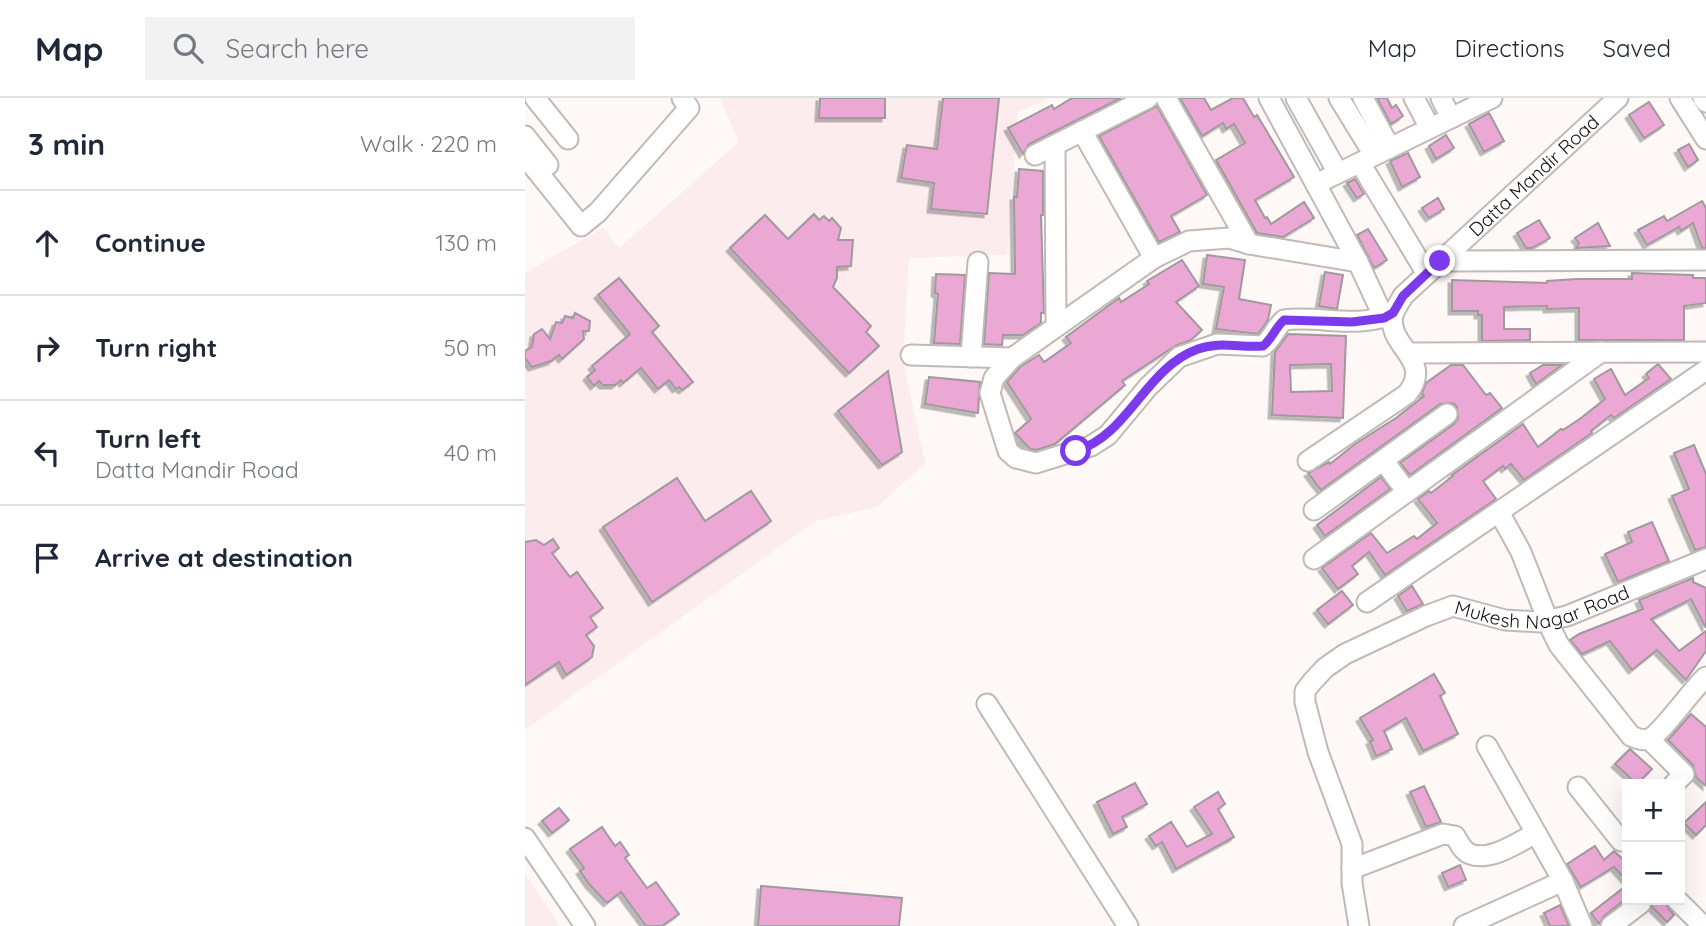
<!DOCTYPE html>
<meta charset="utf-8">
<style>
:root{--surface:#fff;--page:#f2f2f3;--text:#1f2937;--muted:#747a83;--line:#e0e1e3}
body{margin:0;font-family:Quicksand,sans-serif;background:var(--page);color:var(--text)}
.controls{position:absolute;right:21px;bottom:21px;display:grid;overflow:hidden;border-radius:0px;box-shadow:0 7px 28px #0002}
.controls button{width:63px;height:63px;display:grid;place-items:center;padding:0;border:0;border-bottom:2px solid var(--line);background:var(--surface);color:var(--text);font:35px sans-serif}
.stop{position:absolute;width:21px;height:21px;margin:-16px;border:5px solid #7c3aed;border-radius:50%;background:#fff}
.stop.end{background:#7c3aed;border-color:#fff;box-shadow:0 2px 7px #0008}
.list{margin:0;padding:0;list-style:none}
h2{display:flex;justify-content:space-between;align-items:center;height:91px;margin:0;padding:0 28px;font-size:30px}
h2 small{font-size:23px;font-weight:400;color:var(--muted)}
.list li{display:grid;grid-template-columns:46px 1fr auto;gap:21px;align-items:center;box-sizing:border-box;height:105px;padding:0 28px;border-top:2px solid var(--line)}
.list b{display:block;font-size:26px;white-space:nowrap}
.list p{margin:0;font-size:23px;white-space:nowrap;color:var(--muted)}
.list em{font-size:23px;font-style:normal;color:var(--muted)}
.icon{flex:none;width:38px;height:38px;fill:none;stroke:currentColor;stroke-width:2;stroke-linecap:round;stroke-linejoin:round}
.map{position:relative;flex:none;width:1181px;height:828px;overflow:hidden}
header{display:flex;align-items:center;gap:42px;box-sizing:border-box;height:98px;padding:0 35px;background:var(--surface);border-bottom:2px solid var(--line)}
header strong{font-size:33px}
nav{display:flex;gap:38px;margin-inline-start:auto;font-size:24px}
.search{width:490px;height:63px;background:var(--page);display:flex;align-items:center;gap:18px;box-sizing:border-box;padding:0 24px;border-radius:0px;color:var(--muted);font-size:26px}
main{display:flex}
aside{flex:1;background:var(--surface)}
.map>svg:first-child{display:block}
.industrial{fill:#fdeced}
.education{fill:#fcecee}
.building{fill:#eba8d5;stroke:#a0999d;stroke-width:2;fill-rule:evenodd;filter:url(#shadow)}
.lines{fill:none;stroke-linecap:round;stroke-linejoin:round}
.minor-casing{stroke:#c1bab6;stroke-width:23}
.minor{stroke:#fff;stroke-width:19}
.route{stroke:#7c3aed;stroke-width:9}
.labels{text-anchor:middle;stroke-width:6;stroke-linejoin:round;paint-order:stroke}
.street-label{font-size:19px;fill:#120f0e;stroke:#fef9f7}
</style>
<header>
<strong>Map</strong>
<div class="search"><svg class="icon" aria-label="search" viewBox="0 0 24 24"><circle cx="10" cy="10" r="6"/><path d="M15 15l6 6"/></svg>Search here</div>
<nav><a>Map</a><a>Directions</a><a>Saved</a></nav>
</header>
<main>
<aside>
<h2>3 min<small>Walk · 220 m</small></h2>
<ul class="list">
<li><svg class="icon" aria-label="ahead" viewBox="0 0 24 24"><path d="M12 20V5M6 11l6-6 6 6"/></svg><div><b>Continue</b></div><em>130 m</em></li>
<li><svg class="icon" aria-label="right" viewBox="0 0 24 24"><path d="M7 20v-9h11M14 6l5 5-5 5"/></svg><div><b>Turn right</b></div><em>50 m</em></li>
<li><svg class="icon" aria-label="left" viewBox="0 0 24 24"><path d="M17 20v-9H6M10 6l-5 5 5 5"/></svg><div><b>Turn left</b><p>Datta Mandir Road</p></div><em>40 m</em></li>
<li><svg class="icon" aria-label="arrive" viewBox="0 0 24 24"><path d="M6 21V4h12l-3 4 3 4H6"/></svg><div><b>Arrive at destination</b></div></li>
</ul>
</aside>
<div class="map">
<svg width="1181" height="828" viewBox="0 0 1181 828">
<defs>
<filter id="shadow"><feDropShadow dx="-3.5" dy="3.5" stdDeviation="0" flood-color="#0004"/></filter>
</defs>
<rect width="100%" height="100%" fill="#fef9f7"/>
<path class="industrial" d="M0,776L35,828H0Z"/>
<path class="education" d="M195,0H525L493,14L482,157L384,160L378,262L400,365L352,409L290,423L0,632V175L78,130L94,150L214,44Z"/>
<g class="building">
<path d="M295,0H360V20H294Z"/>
<path d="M418,0H474L462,116L406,111L409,85L376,80L382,47L412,51Z"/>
<path d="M547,0H596L504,46L498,56L483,30L527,7L529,11Z"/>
<path d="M655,0H679L686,12L708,0H718L729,19L732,17L769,79L730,102L740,120L742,119L746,126L779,104L789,120L758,139L732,135L691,62L720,45L709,26L701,31L698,25L677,38Z"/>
<path d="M852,0H862L867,10L871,7L878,18L866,26Z"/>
<path d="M1124,4L1139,27L1119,40L1104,17Z"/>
<path d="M632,8L682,97L646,118L655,134L634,144L574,38Z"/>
<path d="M964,15L979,43L959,54L944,26Z"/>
<path d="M921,37L929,50L911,61L904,48Z"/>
<path d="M1164,46L1173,62L1163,69L1153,52Z"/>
<path d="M883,55L895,79L877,89L865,63Z"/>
<path d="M494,71L518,73V117H516L519,215H516V225L498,237H478L477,247L459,246L464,175L490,176L489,99H492Z"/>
<path d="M830,81L839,96L832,100L822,85Z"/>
<path d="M913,100L919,111L904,120L897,110Z"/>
<path d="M1177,103L1181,110V150H1177L1168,125L1156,133L1154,129L1122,147L1113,132L1139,118L1142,123Z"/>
<path d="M289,116L294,122L299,118L304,123L307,120L316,130L313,142H328L326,168L312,169V180L308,189L346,228L341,234L354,248L324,275L205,150L240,117L263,141Z"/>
<path d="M1014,122L1025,140L1007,150H1001L992,135Z"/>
<path d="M1073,125L1085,148L1051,150L1054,145L1050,140Z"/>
<path d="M843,131L862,162L849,170L832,137Z"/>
<path d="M682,157L720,162L714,201L746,207L743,222L733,236L691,231L699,189L678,186Z"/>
<path d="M657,162L674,188L651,204L677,232L666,242L650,248L597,283L600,287L530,346L511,352L505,351L490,335L506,321L482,284L495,269L514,257L519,264L546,245L541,239L587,205L594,200L596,204L624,186L622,183Z"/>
<path d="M800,174L818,177L812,211L794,208Z"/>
<path d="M1107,175L1168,177V180H1181V205L1159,208V242H1054V210L1022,211V208L979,209V231H1005V242L957,243V217H953V213H927V182L1022,185V183L1052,181H1107Z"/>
<path d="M411,176L440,177L435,246L409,245L413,196L410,195Z"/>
<path d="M94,180L134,228L127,234L168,284L157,292L154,289L151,291L144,282L133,291L116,270L98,285L96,282L90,287H78L74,283L69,288L62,279L70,272L67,268L105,236L73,197Z"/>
<path d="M50,215L65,223L64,233H58L59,241L37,261L34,257L26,263L7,269L0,260V253L7,249L9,236L17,231L25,241L31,224L37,225L40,218L48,220Z"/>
<path d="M763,236L821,238L818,320L747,317L750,254ZM806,266L807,293L766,294L765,267Z"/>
<path d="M1133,266L1146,281L1089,320L1086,317L1066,333L1067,335L999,382L986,366L980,371L978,368L958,383L971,401L860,477L844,454L827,468L833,476L813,491L797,470L846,435L862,455L889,438L892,441L912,425L893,401L904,393L906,395L928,378L927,377L998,326L1013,349L1036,331L1038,332L1056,320L1080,301L1069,281L1086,271L1100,297L1124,280L1121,276Z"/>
<path d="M926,267H938L961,297L965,295L977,310L885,377L875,365L929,326L933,320L932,309L928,305L915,306L796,392L783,375L804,364L805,366L830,346L871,320L899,298L897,295L901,285Z"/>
<path d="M1018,267H1037L1011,286L1005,275Z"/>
<path d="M363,273L377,354L357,367L313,313Z"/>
<path d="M404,279L455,284L453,315L400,306Z"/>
<path d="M1169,347L1181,376V449L1170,452L1147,398L1164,391L1149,355Z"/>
<path d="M856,379L865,391L800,438L792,427Z"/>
<path d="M152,380L180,423L226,393L246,423L127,504L78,429Z"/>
<path d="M1127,424L1144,463L1093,484L1080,456L1107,444L1103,434Z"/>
<path d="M28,441L34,450L27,455L45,479L52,474L78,510L65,519L72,529L61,537L69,548L67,559L41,577L34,564L0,587V444L11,442L19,447Z"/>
<path d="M1168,480V484L1181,490V530L1166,501L1126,521L1154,553L1181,533V553L1161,582L1132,552L1107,572L1085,543L1057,556L1045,542L1054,536L1118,511L1114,502Z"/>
<path d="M887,488L898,506L882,513L873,498Z"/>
<path d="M817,493L828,507L803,526L792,512Z"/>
<path d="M909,576L920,595L915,598L933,636L898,653L881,620L859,633L867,651L851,658L845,643L848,642L835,620Z"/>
<path d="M1166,616L1181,629V688L1171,679L1168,667L1143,642Z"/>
<path d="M1105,651L1127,671L1112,686L1090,666Z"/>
<path d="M610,685L622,706L597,719L602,729L588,736L572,704Z"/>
<path d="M899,688L916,724L901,729L885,694Z"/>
<path d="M693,694L700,706L693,711L709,739L651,771L637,744L631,748L624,738L646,724L662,749L687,736L669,709Z"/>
<path d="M1181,704V727L1171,737L1159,725Z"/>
<path d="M34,710L44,722L27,735L17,723Z"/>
<path d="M77,729L90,748L95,744L104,757L100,760L122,790L131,784L154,816L137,828H121L96,794L82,805L64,786L55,773L59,770L45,751Z"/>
<path d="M1070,748L1079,762L1089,753L1102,765V783L1089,769L1056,789L1042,766Z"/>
<path d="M935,767L941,782L923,789L917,775Z"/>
<path d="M1102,787V800L1079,818L1074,826L1066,815Z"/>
<path d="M236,788L377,800L374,828H233Z"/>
<path d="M1127,802H1140L1143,810L1149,817L1142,824L1127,809Z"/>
<path d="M1035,807L1044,828H1025L1019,815Z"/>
</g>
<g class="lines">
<defs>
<g id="minor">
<path d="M10,0L43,41"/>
<path d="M641,0L724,146"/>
<path d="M744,0L833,164L859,220"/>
<path d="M771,0L813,75"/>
<path d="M814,0L849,57"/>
<path d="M838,0L865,50"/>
<path d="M889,0L905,30"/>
<path d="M916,0L926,20"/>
<path d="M1155,0L1181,41"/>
<path d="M1178,0L1181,4"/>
<path d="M557,33L629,160"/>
<path d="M0,38L23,67"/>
<path d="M530,47L531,228"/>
<path d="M510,57L623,0"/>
<path d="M0,58L56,128L73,114L164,10L157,0"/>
<path d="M835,65L902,176"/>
<path d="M791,86L967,0"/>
<path d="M915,163L1181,162"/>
<path d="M833,164L724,146L704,140L664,143L629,160L487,260L469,280L465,295L483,353L491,360L511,365L566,348L583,337L623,289L654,259L692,246L738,248C747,241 750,230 759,222C796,217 833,232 868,215"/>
<path d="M885,255L1181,254"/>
<path d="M386,257L487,260"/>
<path d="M446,259L453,164"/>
<path d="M858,362L882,394"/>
<path id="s1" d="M783,363L882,296C910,262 861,248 868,217C870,210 875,204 878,198L1093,0"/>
<path d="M789,412L922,316"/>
<path d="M974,414L996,454L1027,533L1034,547L1106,638C1111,640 1117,643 1123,641C1135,638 1167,591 1181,579"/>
<path d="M789,461L1076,254"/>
<path d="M842,504L1181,272"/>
<path d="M462,606L603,828"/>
<path d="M1124,641L1159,676L1149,686"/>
<path d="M962,648L1038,783L1057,828"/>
<path d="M1053,689L1096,743"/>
<path d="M0,740L60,828"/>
<path d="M827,771L918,736L930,738C934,745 938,753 945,756C965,764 994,744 1011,735"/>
<path d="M1152,802L1178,828"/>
<path id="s2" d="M834,828L827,785V746L793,654L780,604V593L787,584L800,570L820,556L901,518L928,508L980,522L1015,524L1042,518L1181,461"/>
<path d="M939,828L1038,783"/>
<path d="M1086,828L1115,806L1114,802"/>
</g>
</defs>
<use href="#minor" class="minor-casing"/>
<use href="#minor" class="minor"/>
</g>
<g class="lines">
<path class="route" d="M551,353C605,336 620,270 673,251C695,243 715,250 738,248C747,241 750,230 759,222L827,224L859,220L868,215L878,198L915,163"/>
</g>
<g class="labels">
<g class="street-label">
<text dy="7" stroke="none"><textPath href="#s1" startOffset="406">Datta Mandir Road</textPath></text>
<text dy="7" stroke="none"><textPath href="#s2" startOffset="509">Mukesh Nagar Road</textPath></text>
</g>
</g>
</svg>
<div class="controls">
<button>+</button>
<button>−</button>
</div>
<div class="stop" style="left:551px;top:353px"></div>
<div class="stop end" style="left:915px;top:163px"></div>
</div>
</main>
